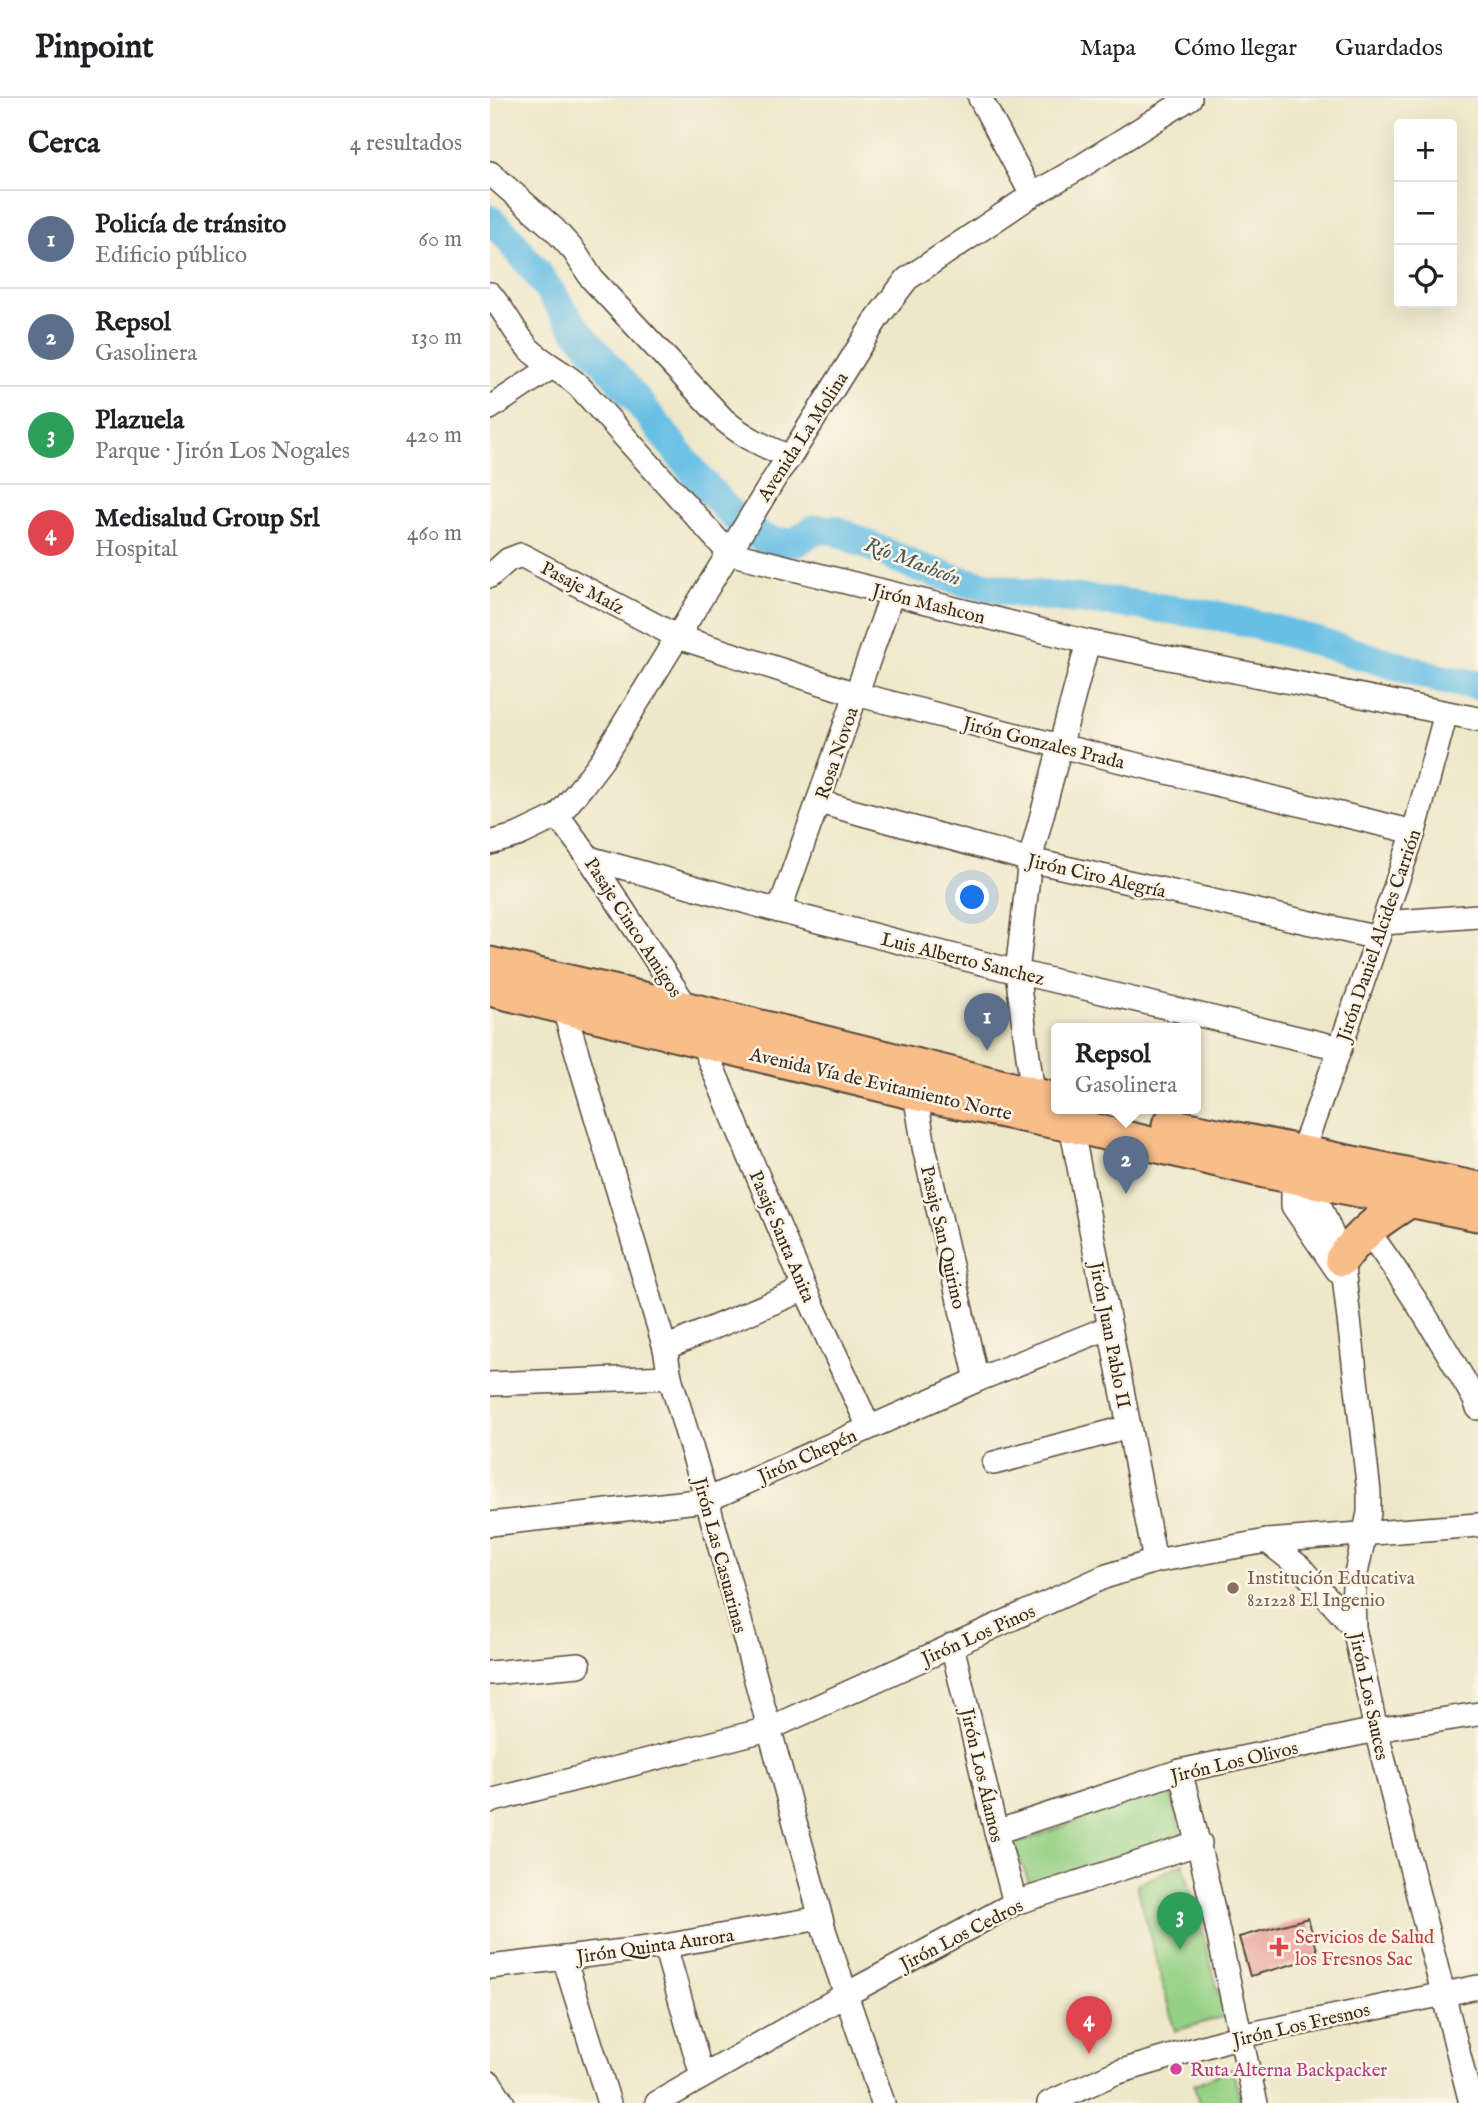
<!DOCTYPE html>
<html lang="es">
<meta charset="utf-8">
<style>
:root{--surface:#fff;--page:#f6f6f6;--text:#202124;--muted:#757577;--line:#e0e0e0;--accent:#db2777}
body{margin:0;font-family:"IM FELL English",serif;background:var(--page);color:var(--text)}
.controls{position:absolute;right:21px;top:21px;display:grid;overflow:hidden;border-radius:7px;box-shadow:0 7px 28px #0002}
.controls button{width:63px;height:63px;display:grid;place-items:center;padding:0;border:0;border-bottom:2px solid var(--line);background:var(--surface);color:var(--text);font:35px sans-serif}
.you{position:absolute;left:483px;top:800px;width:24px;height:24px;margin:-18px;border:5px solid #fff;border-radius:50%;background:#1a73e8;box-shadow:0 0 0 10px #1a73e833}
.badge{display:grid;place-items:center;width:46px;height:46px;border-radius:50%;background:var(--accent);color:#fff;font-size:23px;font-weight:700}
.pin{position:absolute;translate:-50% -58px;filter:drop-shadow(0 2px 4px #0008)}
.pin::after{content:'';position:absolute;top:37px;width:24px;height:21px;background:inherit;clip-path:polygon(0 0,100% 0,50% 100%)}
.popup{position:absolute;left:561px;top:925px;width:150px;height:91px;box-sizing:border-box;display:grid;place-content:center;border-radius:7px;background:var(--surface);filter:drop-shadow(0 2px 5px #0005);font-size:23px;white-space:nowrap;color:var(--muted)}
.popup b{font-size:26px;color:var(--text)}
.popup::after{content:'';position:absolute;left:50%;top:100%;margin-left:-14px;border:14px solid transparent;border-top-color:var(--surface)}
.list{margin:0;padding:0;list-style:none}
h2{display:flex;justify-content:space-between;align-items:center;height:91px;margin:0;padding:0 28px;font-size:30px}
h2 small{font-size:23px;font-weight:400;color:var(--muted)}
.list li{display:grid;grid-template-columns:46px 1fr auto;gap:21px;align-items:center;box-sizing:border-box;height:98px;padding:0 28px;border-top:2px solid var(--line)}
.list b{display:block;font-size:26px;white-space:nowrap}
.list p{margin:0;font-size:23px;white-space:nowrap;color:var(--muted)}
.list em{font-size:23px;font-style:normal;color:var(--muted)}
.icon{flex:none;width:38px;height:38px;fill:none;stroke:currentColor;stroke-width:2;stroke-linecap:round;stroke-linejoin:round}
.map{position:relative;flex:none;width:988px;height:2005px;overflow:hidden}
header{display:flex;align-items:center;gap:42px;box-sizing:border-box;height:98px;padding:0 35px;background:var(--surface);border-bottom:2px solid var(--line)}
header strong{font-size:33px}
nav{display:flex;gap:38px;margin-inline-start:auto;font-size:24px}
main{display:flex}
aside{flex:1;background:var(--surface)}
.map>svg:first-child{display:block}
.green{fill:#95d185;stroke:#687e52;stroke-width:2}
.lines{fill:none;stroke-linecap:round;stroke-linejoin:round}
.river{stroke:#68bfe5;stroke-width:30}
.building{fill:#e5928b}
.minor-casing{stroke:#564638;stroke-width:26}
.highway-casing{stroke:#564638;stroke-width:37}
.minor{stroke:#fff;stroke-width:23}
.highway{stroke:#f8bd89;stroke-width:33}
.education-dot{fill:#8d6e63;stroke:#fcf5e5;stroke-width:2.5}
.health-dot{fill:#e0444e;stroke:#fcf5e5;stroke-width:2.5}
.hotel-dot{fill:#d1479c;stroke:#fcf5e5;stroke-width:2.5}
.labels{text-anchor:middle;stroke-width:5;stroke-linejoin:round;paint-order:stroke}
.street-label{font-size:19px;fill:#3b2a1e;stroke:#fcf5e5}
.education-label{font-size:19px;fill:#785e54;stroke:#fcf5e5;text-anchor:start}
.health-label{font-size:19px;fill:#be3a42;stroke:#fcf5e5;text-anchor:start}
.hotel-label{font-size:19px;fill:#b23c85;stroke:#fcf5e5;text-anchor:start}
.water-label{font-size:21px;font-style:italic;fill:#48575a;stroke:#fcf5e5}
</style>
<header>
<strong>Pinpoint</strong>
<nav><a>Mapa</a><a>Cómo llegar</a><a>Guardados</a></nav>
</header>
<main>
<aside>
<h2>Cerca<small>4 resultados</small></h2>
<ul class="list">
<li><span class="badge" style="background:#5c6f8a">1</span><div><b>Policía de tránsito</b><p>Edificio público</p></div><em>60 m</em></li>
<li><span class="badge" style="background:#5c6f8a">2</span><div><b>Repsol</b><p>Gasolinera</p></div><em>130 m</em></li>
<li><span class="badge" style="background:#2e9e5b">3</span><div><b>Plazuela</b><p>Parque · Jirón Los Nogales</p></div><em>420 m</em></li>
<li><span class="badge" style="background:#e0444e">4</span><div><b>Medisalud Group Srl</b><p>Hospital</p></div><em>460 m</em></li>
</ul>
</aside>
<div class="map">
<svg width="988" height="2005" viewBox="0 0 988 2005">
<rect width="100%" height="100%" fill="#fcf5e5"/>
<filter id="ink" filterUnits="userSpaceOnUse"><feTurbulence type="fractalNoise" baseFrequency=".0143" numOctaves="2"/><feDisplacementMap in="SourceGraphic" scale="14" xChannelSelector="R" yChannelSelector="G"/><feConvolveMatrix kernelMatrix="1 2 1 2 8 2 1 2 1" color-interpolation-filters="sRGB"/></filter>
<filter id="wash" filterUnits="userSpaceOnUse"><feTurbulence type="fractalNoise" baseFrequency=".00686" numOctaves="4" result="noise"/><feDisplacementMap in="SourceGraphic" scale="28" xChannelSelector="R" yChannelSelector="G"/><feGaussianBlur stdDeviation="1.57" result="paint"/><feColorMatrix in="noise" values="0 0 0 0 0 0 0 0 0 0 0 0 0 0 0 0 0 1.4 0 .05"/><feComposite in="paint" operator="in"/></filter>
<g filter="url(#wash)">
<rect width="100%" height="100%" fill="#eee7c9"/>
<g class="green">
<path d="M678,1686L691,1736L541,1789L524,1747Z"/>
<path d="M693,1765L735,1918L685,1933L647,1787Z"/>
<path d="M742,1970L751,2005H709L704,1987Z"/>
</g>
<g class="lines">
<path class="river" d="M0,122L18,139L49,178L83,227L146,301L206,377L240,415L272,440L288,445L306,444L325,431L345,432L425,468L471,483L535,496L633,505L734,519L791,533L951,581L988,587"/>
</g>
<g id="blocks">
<path class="building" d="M818,1820L829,1859L760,1878L749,1839Z"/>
</g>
</g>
<g filter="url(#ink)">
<use href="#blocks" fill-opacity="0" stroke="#564638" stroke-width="2"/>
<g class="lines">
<defs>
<g id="minor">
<path d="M490,0L542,97"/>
<path d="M0,75L64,131L84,153L102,181L234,322C254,339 275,349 300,359"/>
<path d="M0,196C15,213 24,234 39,251C54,266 74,274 89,288L239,455L598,544L988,621"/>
<path d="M0,310L62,269"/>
<path d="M0,478L18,462L31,457L188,539L366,596L570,648L924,734"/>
<path d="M329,704L540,762L888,840"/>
<path d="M68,718L99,760L198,911L315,1191L379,1329"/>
<path d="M0,745L28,737L68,718L93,687L112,662L289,373L300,359L388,219L417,181L542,97L587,71L700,0"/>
<path d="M99,760L289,813L527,874L850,950"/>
<path d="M289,813L402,496"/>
<path d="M893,825L988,818"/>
<path d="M73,908L175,1250L180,1279L217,1402L335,1835L393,2005"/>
<path d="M425,995L434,1049L487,1282"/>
<path d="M543,996L527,874L540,762L598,544"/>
<path d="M579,1017L665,1463"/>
<path d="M806,1078L830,1108L852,1161L879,1394V1415L865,1480L863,1500L864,1530L886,1632L981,2005"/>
<path d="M877,1132C917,1186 952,1243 985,1302L988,1310"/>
<path d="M847,1172L803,1108V1093L811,1056L850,950L924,734L956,615"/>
<path d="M175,1250L315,1191"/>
<path d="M0,1286L180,1279"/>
<path d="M504,1365L639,1329"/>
<path d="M0,1426L217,1402L487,1282L620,1229"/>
<path d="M777,1443L810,1469L864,1530"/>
<path d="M462,1547L506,1734L525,1805"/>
<path d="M0,1575L89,1567"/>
<path d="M690,1673C720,1783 739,1895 766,2005"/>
<path d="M0,1703L278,1631L614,1479L665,1463L777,1443L988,1427"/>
<path d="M506,1734L690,1673L886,1632L988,1616"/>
<path d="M175,1848L212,1978"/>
<path d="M74,1860L119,2005"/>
<path d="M0,1869L175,1848L330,1820"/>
<path d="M0,1985L13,2005"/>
<path d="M167,2005L355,1897L525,1805L710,1745"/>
<path d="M559,2005L625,1975L750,1938L988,1889"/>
</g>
<g id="highway">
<path d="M0,866L198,911L566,1002"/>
<path d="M0,891L425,995L581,1027L765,1071L988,1116"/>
<path d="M679,1027L988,1091"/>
<path d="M852,1161C874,1132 889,1122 919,1103"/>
</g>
</defs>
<use href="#minor" class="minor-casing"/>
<use href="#highway" class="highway-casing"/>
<use href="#minor" class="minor"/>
<use href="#highway" class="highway"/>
</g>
</g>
<circle class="education-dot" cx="743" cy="1490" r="7"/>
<path class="health-dot" d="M785.5 1838.5h7v7h7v7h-7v7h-7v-7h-7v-7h7z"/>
<circle class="hotel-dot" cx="686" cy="1971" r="7"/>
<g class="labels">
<g class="street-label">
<text transform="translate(312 338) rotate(-57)" y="7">Avenida La Molina</text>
<text transform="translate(93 489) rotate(28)" y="7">Pasaje Maíz</text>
<text transform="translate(439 505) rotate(14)" y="7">Jirón Mashcon</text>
<text transform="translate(554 644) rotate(14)" y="7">Jirón Gonzales Prada</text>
<text transform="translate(346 655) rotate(-71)" y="7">Rosa Novoa</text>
<text transform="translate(607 777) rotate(13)" y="7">Jirón Ciro Alegría</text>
<text transform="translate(144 829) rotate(57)" y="7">Pasaje Cinco Amigos</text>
<text transform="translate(888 837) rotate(-71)" y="7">Jirón Daniel Alcides Carrión</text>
<text transform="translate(473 860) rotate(14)" y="7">Luis Alberto Sanchez</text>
<text transform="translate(391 985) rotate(13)" y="7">Avenida Vía de Evitamiento Norte</text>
<text transform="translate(293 1138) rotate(67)" y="7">Pasaje Santa Anita</text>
<text transform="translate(454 1139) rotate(77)" y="7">Pasaje San Quirino</text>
<text transform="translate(621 1237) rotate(79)" y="7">Jirón Juan Pablo II</text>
<text transform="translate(317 1357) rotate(-24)" y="7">Jirón Chepén</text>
<text transform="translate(231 1457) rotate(75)" y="7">Jirón Las Casuarinas</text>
<text transform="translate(488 1536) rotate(-24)" y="7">Jirón Los Pinos</text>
<text transform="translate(880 1598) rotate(78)" y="7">Jirón Los Sauces</text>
<text transform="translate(744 1663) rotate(-13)" y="7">Jirón Los Olivos</text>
<text transform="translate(493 1677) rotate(77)" y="7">Jirón Los Álamos</text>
<text transform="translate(471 1836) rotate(-27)" y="7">Jirón Los Cedros</text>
<text transform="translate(165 1847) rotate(-8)" y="7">Jirón Quinta Aurora</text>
<text transform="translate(811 1926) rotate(-13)" y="7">Jirón Los Fresnos</text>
</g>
<g class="education-label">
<text x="757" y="1486">Institución Educativa<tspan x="757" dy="22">821228 El Ingenio</tspan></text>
</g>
<g class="health-label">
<text x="805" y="1845">Servicios de Salud<tspan x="805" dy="22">los Fresnos Sac</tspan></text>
</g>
<g class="hotel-label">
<text x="700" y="1978">Ruta Alterna Backpacker</text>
</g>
<g class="water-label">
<text transform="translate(423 463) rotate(21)" y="7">Río Mashcón</text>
</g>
</g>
</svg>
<div class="controls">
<button>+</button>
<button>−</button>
<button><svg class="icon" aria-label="locate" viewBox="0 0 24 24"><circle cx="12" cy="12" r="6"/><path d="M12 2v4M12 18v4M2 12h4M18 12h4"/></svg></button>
</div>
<div class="you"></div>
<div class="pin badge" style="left:497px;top:953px;background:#5c6f8a">1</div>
<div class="pin badge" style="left:636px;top:1096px;background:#5c6f8a">2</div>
<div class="popup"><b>Repsol</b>Gasolinera</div>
<div class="pin badge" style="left:690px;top:1852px;background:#2e9e5b">3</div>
<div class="pin badge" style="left:599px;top:1956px;background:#e0444e">4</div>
</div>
</main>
